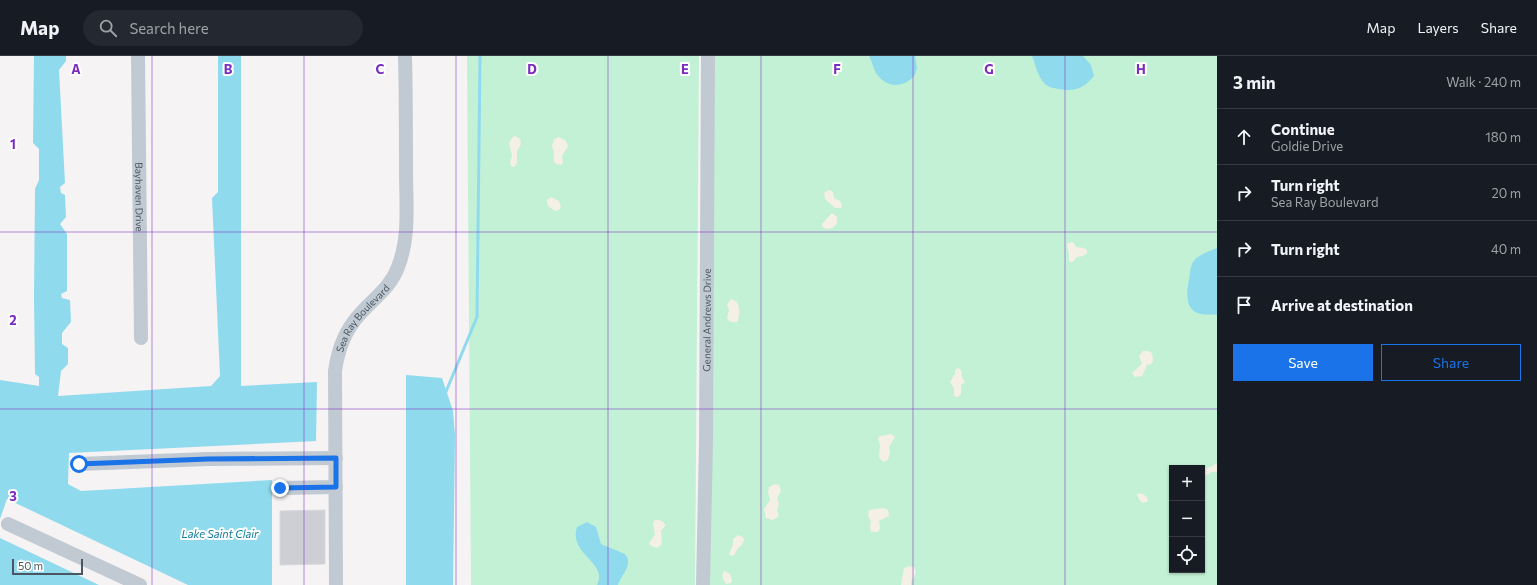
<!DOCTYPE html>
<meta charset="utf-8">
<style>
:root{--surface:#171b24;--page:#242831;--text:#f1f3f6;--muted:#9ea1a6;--line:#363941;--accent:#1a73e8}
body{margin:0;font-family:Commissioner,sans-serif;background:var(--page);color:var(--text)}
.controls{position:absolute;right:12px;bottom:12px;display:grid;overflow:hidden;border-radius:0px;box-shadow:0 1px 3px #0004}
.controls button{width:36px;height:36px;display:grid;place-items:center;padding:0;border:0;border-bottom:1px solid var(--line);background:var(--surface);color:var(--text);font:20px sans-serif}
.scale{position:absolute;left:12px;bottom:10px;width:71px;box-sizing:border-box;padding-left:4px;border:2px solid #4a5661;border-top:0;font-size:11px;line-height:14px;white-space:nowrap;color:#4a5661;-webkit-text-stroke:3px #fff;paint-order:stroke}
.stop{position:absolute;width:12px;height:12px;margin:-9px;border:3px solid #1a73e8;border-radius:50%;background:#fff}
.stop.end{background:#1a73e8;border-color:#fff;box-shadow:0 1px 4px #0008}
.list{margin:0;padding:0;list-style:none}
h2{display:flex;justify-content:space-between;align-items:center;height:52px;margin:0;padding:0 16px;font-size:17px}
h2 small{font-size:13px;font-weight:400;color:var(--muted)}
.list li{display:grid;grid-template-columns:26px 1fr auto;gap:12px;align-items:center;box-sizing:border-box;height:56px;padding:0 16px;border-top:1px solid var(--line)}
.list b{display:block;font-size:15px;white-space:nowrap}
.list p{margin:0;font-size:13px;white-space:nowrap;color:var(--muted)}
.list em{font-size:13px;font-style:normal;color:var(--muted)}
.actions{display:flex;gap:8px;padding:12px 16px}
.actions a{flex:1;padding:9px 0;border:1px solid var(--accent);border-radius:0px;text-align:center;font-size:14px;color:var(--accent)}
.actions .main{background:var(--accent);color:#fff}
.icon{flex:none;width:22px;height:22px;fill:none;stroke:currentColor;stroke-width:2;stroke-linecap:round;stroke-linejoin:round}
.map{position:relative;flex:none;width:1217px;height:529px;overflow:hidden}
header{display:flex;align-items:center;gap:24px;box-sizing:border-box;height:56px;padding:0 20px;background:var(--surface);border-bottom:1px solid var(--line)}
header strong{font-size:19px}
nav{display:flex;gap:22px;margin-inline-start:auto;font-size:14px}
.search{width:280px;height:36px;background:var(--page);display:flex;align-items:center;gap:10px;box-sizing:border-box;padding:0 14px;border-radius:22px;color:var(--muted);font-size:15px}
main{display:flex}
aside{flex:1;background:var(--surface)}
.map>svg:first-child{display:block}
.green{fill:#c3f1d5;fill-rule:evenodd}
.sand{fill:#f5f0e5}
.water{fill:#90daee}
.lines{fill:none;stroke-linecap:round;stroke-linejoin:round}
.stream{stroke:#90daee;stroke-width:3}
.building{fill:#cdcfd5;stroke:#d7d9de}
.minor{stroke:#c1cad2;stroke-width:14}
.route{stroke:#1a73e8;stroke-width:5}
.grid{fill:none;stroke:#7b2cbf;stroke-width:1;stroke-opacity:0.55}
.labels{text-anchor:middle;stroke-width:4;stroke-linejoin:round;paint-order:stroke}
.street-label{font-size:10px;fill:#4a5661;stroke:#fff}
.water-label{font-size:11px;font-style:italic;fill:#0c7c9b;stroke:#fff}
.grid-label{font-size:13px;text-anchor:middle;font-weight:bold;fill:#7b2cbf;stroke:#fff;stroke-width:4;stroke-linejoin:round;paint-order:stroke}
</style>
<header>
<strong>Map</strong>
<div class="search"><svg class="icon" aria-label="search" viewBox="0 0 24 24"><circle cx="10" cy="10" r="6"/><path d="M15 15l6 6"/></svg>Search here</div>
<nav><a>Map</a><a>Layers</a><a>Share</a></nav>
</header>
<main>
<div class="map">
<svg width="1217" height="529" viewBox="0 0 1217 529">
<rect width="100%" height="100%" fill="#f5f3f3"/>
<g class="green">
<path d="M467,0H699L695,529H471Z"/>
<path d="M713,0H1217V529H710ZM1172,412H1202V514H1172Z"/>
</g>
<g class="sand">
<path d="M515,80L520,83L521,88L517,95V107L514,111H512L510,107L512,99L509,87L512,82Z"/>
<path d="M559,81L566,85L568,90L562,100L563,107L561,109C550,107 555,103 554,96C554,94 552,92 552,90L554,83Z"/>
<path d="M829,134L833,136L834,142L840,145L842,149L841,152H835L825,143L824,137Z"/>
<path d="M551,141L559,145L561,151L559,154L555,155L548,150L547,144Z"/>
<path d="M832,157L837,161V167C834,173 827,175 822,170V168Z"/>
<path d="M1073,186L1076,191L1084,192L1087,194V197L1083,200L1077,201L1073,206H1070L1069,204V197L1067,190L1068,187Z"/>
<path d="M731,243L736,245C740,249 740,261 737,266H732L729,265L727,262L729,254L727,249Z"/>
<path d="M1143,295H1148L1152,297L1153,305L1151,308L1147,309L1142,320L1135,321L1132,317L1142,308L1139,300Z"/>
<path d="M958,312L961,314L962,321L965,326L961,329V338L958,341L954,340V332L950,326L955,318V314Z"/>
<path d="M891,378L895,381L889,391L890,397L888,404L883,406L879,401L880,389L878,382L880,380Z"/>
<path d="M1217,407V416H1211L1205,420L1202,419V413L1211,411Z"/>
<path d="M775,428L779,429L781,435L777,442L779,448L777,454L779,460L773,464L766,462L764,453L770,444L768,437L769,431Z"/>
<path d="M1137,438C1143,437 1146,439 1148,444L1147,446L1142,447L1139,443Z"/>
<path d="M883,452L888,454L889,460L879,465L880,472L878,476H871L870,470L871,466L868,459L869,454Z"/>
<path d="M655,464C660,464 665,465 665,470L661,475L662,487L660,490L656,492L650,489L649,487L655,479L653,467Z"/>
<path d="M738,479L743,481L744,484L742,489L738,492L735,498L732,500L729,498L733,488V483Z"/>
<path d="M910,510L914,511L916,517L911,526V529H901L904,512Z"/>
<path d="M724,515L730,518L732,524L731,527L726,528C723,524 721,519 724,515Z"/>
</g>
<g class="water">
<path d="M34,0H66V5L59,14L65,127L60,131L61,137L65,139L66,161L60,168L67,178V235L61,238L62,242L70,244L71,266L62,277V288L68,292V308L61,315L58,340L211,330L220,320L212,142L218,136V0H241V330L317,326L316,385L69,397L68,428L81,435L272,424V529H188L7,443L0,463V324L39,330V321L35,318L34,241L35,133L39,124V93L33,87Z"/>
<path d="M869,0H915L917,12L915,19C903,33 886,32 876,17C873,12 872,5 869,0Z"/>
<path d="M1032,0H1083L1091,9L1094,20C1084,32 1076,36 1059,33C1054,32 1049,32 1045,28C1037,20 1036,9 1032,0Z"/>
<path d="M1217,192V259C1212,258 1206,259 1201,258C1185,255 1186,237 1189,224C1190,219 1190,211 1193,206C1197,199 1210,195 1217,192Z"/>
<path d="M406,319L442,322L453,355L455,379L453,529H406Z"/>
<path d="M587,466L596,471L601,488L625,498C634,508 621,519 618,529H597C609,507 568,498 577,471Z"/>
<path d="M0,482L99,529H0Z"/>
</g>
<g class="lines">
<path class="stream" d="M445,338L477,261L480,0"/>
</g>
<path class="building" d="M325,454V508L280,509V455Z"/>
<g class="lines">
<g class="minor">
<path id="s1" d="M138,0L141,282"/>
<path d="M79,408L208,403L336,402"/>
<path d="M280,432L336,431"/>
<path d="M8,468L140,529"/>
<path id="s2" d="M336,529L335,315C338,293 345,274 360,258C374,242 391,231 398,211C410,181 406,147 406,115C406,77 406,38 405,0"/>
<path id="s3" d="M703,529L706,387L708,0"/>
</g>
</g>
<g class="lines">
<path class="route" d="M79,408L208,403L336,402V431L280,432"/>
</g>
<path class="grid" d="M152,0V529M304,0V529M456,0V529M608,0V529M761,0V529M913,0V529M1065,0V529M0,176H1217M0,353H1217"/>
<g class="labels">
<g class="street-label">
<text dy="4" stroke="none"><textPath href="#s1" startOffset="141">Bayhaven Drive</textPath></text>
<text dy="4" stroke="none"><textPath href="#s2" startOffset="275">Sea Ray Boulevard</textPath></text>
<text dy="4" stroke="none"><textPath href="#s3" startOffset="265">General Andrews Drive</textPath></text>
</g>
<g class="water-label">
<text x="220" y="482">Lake Saint Clair</text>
</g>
</g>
<g class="grid-label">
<text x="76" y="18">A</text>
<text x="228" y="18">B</text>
<text x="380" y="18">C</text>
<text x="532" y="18">D</text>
<text x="685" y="18">E</text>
<text x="837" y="18">F</text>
<text x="989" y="18">G</text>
<text x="1141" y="18">H</text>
<text x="13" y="93">1</text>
<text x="13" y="269">2</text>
<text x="13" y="445">3</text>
</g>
</svg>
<div class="controls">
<button>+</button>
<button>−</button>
<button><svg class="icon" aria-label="locate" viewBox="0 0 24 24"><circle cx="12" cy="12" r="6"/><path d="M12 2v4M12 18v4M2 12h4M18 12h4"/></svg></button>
</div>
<div class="scale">50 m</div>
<div class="stop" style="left:79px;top:408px"></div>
<div class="stop end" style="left:280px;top:432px"></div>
</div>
<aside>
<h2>3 min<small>Walk · 240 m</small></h2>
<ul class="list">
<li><svg class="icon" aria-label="ahead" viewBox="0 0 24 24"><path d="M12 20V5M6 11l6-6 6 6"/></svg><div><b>Continue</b><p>Goldie Drive</p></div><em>180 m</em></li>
<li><svg class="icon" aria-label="right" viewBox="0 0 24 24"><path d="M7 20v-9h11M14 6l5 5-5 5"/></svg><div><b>Turn right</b><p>Sea Ray Boulevard</p></div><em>20 m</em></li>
<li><svg class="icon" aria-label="right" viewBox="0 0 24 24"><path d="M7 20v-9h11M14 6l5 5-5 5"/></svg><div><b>Turn right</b></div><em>40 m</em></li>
<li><svg class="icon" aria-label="arrive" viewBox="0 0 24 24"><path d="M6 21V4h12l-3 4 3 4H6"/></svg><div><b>Arrive at destination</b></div></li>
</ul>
<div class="actions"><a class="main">Save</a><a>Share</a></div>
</aside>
</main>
